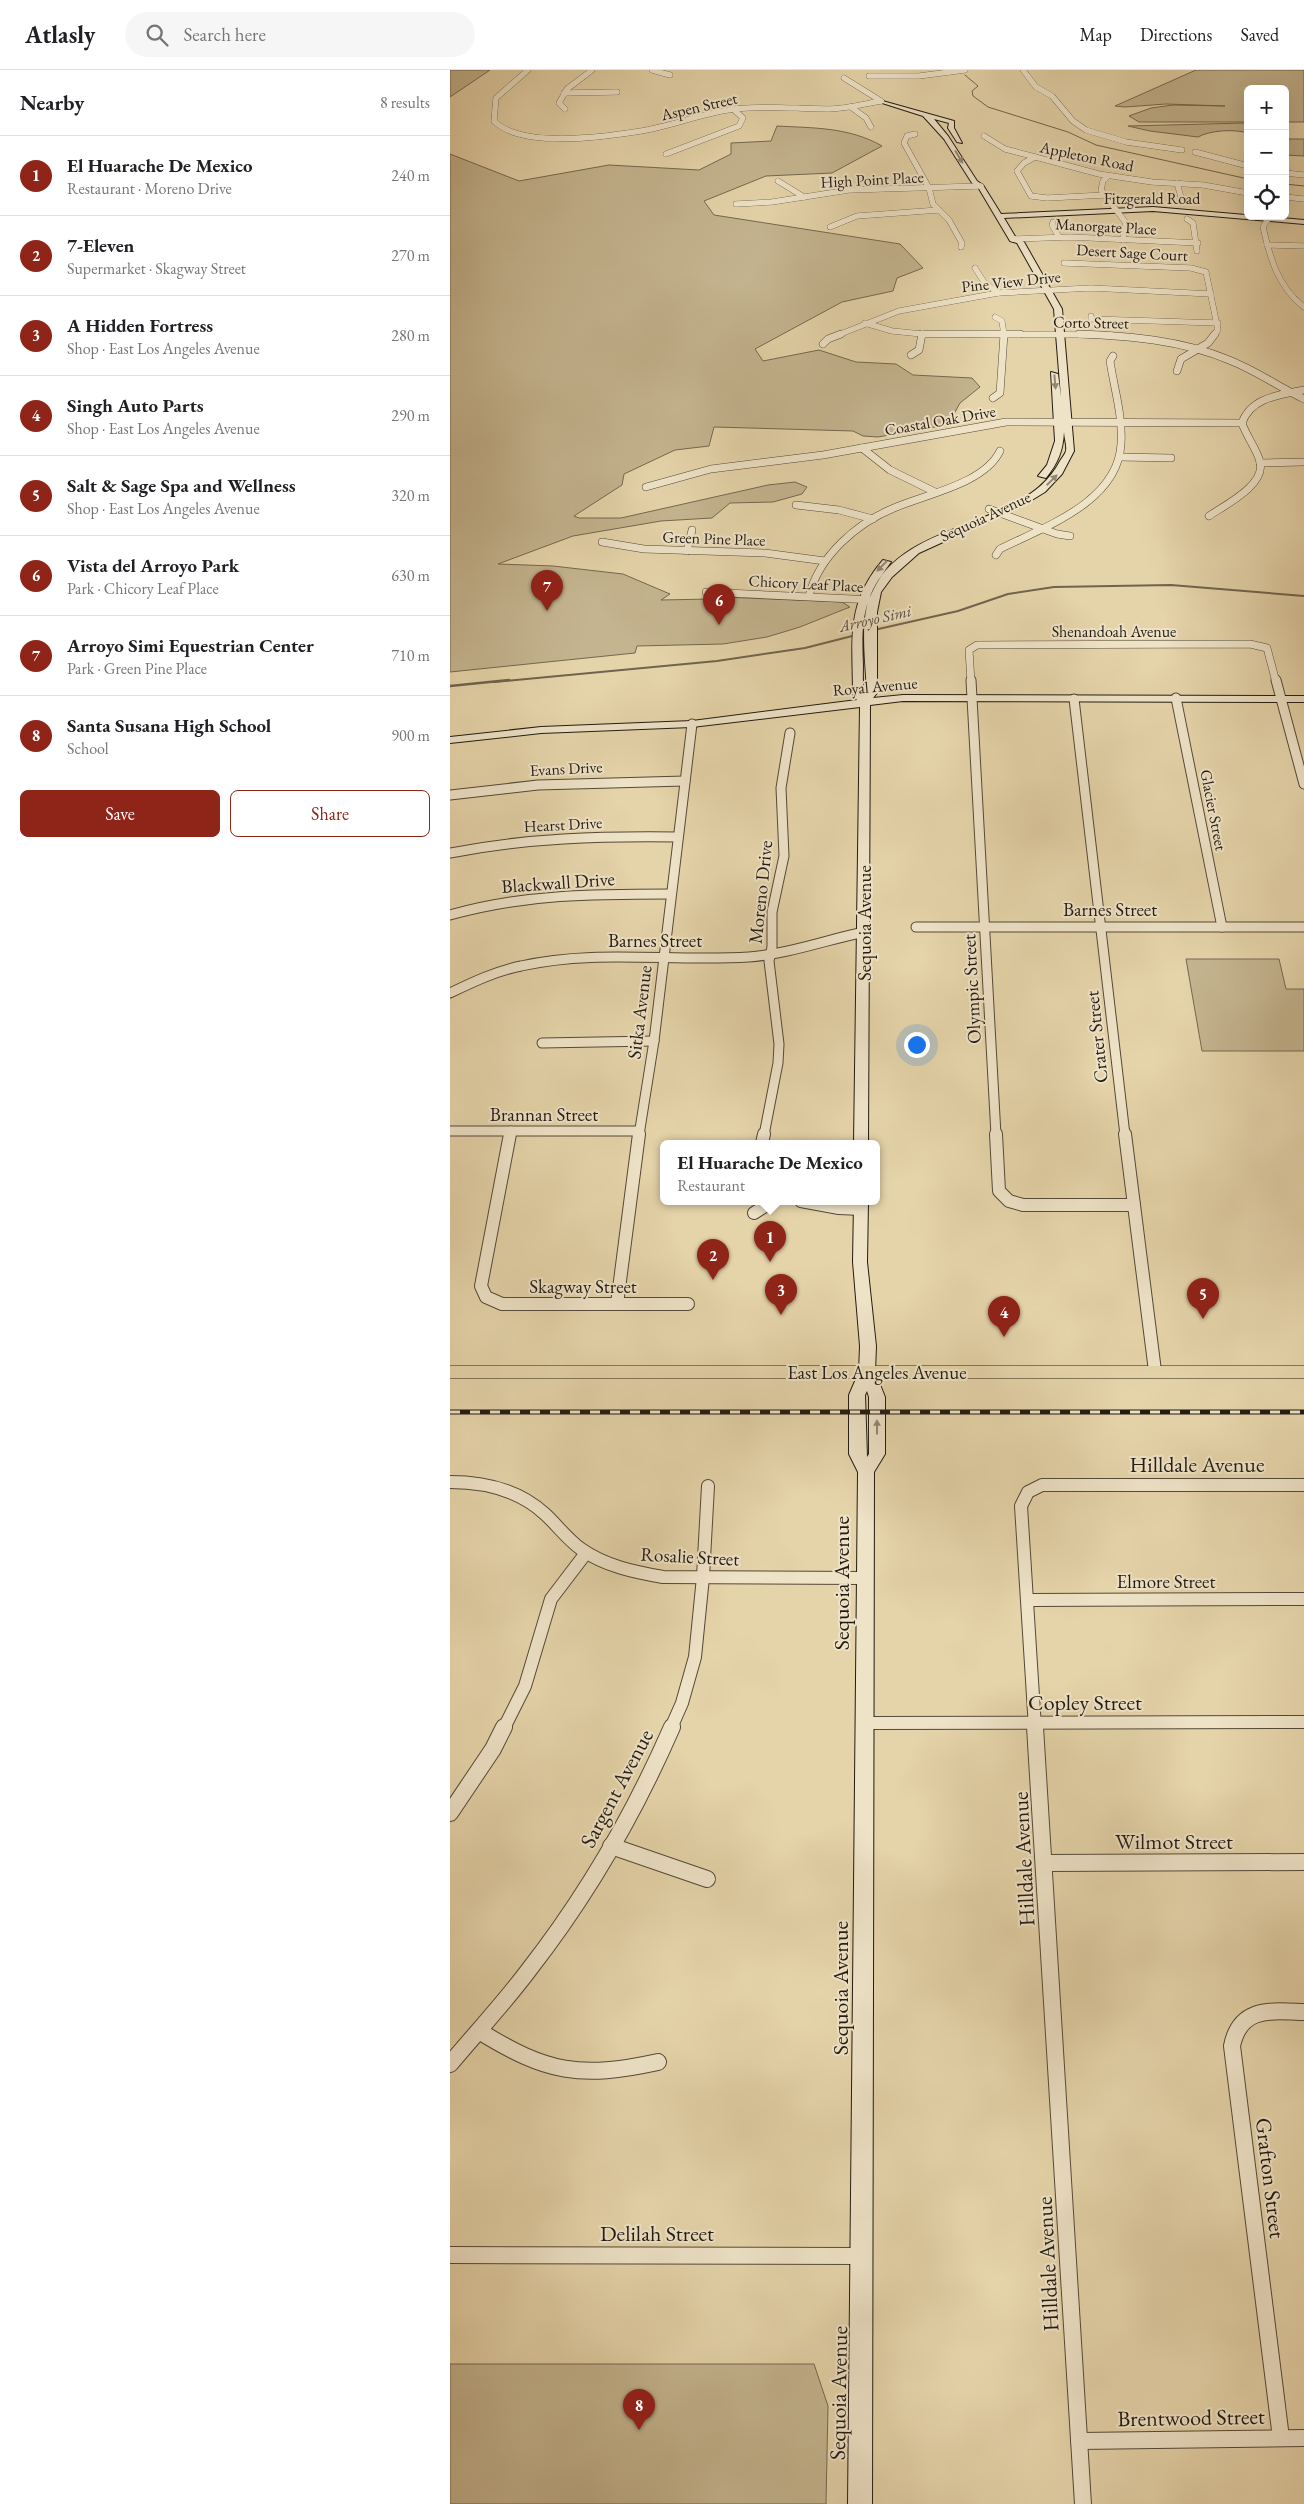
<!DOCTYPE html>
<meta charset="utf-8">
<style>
:root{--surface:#fff;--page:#f6f6f6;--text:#202124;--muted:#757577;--line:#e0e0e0;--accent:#8f2418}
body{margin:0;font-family:"EB Garamond",serif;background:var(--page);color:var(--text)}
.controls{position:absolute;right:15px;top:15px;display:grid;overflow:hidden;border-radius:8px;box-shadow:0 5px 20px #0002}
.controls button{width:45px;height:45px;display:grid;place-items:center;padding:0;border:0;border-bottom:1px solid var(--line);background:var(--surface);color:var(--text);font:25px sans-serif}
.you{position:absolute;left:466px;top:974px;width:18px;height:18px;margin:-12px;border:4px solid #fff;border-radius:50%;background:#1a73e8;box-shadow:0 0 0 8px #1a73e833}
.badge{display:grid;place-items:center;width:32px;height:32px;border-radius:50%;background:var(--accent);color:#fff;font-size:16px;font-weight:700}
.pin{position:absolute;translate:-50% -41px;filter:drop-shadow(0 1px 2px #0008)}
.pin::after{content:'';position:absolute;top:26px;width:18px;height:15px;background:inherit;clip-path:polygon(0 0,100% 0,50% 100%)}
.popup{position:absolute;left:210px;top:1070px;width:220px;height:65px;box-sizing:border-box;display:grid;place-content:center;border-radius:8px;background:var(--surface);filter:drop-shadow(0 1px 4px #0005);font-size:16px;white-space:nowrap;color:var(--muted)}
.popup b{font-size:19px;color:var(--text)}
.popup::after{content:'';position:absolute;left:50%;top:100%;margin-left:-10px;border:10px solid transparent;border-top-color:var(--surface)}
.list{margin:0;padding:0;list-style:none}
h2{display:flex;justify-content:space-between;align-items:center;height:65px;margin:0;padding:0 20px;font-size:21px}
h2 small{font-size:16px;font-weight:400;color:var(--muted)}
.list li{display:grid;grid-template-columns:32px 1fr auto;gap:15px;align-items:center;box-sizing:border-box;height:80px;padding:0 20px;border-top:1px solid var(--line)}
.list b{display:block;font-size:19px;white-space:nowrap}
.list p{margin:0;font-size:16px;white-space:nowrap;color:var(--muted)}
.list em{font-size:16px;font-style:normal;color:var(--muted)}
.actions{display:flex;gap:10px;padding:15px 20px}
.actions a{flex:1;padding:11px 0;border:1px solid var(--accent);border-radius:8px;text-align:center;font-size:18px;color:var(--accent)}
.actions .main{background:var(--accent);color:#fff}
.icon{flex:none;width:28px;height:28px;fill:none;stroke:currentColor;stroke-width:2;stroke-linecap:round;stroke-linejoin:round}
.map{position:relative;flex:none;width:854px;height:2434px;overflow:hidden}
header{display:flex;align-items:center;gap:30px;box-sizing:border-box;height:70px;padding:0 25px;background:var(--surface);border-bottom:1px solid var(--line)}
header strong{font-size:24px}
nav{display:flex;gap:28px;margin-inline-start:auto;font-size:18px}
.search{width:350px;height:45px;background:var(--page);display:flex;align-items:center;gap:12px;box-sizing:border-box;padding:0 18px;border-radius:28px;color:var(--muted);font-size:19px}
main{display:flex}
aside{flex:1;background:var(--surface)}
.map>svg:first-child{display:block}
.green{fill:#c4b48f;stroke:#746850}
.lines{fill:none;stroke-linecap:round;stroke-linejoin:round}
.stream-far2{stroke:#70644e;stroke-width:1}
.stream-far1{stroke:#70644e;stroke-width:2}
.stream{stroke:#70644e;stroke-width:2.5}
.street-far4-casing{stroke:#544938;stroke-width:6}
.street-far3-casing{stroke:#544938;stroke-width:8}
.street-far2-casing{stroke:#544938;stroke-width:11}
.street-far1-casing{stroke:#544938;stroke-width:14}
.street-casing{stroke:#544938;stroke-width:18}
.secondary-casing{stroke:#231b12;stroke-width:2}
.primary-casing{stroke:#231b12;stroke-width:1}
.street-far4{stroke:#eee2c7;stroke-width:5.5}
.street-far3{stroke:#eee2c7;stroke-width:7}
.street-far2{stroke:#eee2c7;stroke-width:9}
.street-far1{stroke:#eee2c7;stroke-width:12}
.street{stroke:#eee2c7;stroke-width:16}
.secondary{fill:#eee2c7;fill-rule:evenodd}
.primary{fill:#e5d3a9;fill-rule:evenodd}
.rail-casing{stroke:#231b12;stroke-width:5}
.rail{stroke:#eee2c7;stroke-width:3;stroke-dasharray:10;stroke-linecap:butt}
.oneway{fill:#938876}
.labels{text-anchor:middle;stroke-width:4;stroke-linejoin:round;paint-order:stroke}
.far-street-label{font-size:16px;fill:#231b12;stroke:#eee2c7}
.far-water-label{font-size:16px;font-style:italic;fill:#564b3a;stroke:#eee2c7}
.street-label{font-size:19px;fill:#231b12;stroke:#eee2c7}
.near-street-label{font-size:22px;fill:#231b12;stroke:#eee2c7}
</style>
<header>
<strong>Atlasly</strong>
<div class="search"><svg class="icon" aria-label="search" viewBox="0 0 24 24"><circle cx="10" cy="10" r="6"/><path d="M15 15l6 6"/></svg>Search here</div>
<nav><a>Map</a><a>Directions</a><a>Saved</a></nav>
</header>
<main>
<aside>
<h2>Nearby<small>8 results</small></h2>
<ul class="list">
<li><span class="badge">1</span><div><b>El Huarache De Mexico</b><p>Restaurant · Moreno Drive</p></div><em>240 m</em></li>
<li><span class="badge">2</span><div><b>7-Eleven</b><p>Supermarket · Skagway Street</p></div><em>270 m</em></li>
<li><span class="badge">3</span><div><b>A Hidden Fortress</b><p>Shop · East Los Angeles Avenue</p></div><em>280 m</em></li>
<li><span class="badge">4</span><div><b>Singh Auto Parts</b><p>Shop · East Los Angeles Avenue</p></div><em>290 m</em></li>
<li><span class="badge">5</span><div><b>Salt &amp; Sage Spa and Wellness</b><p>Shop · East Los Angeles Avenue</p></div><em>320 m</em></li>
<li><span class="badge">6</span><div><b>Vista del Arroyo Park</b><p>Park · Chicory Leaf Place</p></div><em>630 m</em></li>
<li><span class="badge">7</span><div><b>Arroyo Simi Equestrian Center</b><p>Park · Green Pine Place</p></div><em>710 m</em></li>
<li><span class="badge">8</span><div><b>Santa Susana High School</b><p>School</p></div><em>900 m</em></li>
</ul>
<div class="actions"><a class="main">Save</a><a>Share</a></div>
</aside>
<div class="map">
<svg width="854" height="2434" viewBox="0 0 854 2434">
<rect width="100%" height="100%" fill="#e5d3a9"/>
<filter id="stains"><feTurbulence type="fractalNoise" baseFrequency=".004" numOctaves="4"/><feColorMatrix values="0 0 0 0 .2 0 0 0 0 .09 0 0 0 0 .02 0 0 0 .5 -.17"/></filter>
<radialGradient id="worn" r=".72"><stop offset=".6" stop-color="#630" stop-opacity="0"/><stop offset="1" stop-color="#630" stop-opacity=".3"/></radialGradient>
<g class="green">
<path d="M0,0H40L0,27Z"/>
<path d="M746,0H854V52H835V19H798V52H689L679,46L701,38L723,35L775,36L716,34L675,37L665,36Z"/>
<path d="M795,53L798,54V63C784,59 761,60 748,67L700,61L678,56Z"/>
<path d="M327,56C363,58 399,57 432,76L382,103L316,106L254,131L264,145L450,174L473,198L447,208L443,221L392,232L305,279L313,291L369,280L406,292L446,294L463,305L522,308L530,317L510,333L500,351L502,354L428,367L413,366L403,361L264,357L259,376L225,380L174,404L172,415L124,446L129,448H171L318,415L345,412L357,417L352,424L323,432L280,433L262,448L211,451L123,466L48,494L103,496L173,504L220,524L211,530L261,529L272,527L392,532L400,537L350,557L317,567L273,574L187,576L185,583L0,602V84L69,111L159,95L249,100L281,84V73L321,71Z"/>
<path d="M835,69H854V86L835,85Z"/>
<path d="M736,889H829L836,919H854V981H752Z"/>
<path d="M0,2294H364L378,2336L376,2434H0Z"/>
</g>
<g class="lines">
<g class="stream-far2">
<path d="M515,5L528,16L522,21L523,26L538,37L618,62L646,75L798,109"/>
<path d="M835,114L854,116"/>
</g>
<g class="stream-far1">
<path d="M424,560L508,541L558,524L604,517L721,515L854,526"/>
<path d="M44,612L267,591L355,578L418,562"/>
</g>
<path class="stream" d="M0,616L59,610"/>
<defs>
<g id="street-far4">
<path d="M78,0L46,28L44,51C72,79 154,67 191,61C222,56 252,43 284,39C315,35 347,39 378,39C396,39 414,34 431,31"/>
<path d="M202,0L220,5"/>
<path d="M573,0L586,17L602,26L623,51L636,60L676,72L732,80"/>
<path d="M419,6H469L515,0"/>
<path d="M394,8L431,31"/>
<path d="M114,23L167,22"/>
<path d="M401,37L416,48L421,57"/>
<path d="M115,39L109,33L117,19L142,0"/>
<path d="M465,64L457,66L454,73L479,118L483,134L499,150L512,173L511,177"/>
<path d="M534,66L555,79L649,104L702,112L753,115L798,123"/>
<path d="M745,82L798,96"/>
<path d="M216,84L289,56L293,48L283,39"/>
<path d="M585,87L574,93L567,101L581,126L597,128L655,125"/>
<path d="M835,103L854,105"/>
<path d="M658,106L653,111L651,120L676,153L673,170"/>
<path d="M328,111L354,127"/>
<path d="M727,113L732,131"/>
<path d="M835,127L854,129"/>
<path d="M286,134L322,132L399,120L531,116"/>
<path d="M737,149L743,153L747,181"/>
<path d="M818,149L813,157C820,188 828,217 854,237"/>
<path d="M603,152L602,155L609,167"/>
<path d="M380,157L407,146L489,140"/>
<path d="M563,169L620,167L748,173"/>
<path d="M817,175L854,176"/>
<path d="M614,193L741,198L756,202L768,260L764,265"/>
<path d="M525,198L534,212L548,223"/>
<path d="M641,246V249L768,253"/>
<path d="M545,247L552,251L554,265"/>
<path d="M415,253L442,261L472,264L661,265"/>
<path d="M388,265L449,241L548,223L641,218L761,224"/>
</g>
<g id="street-far3">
<path d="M472,264H570"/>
<path d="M629,264C679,266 732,270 779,290C805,300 829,317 854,329"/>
<path d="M373,274L378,269L391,264"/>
<path d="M461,285L469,280L472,264"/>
<path d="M727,301L731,289L758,273L765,264"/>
<path d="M543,328L550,323L554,264"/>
<path d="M412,378L440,400L485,422"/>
<path d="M670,387L721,388"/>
<path d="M810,393L854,392"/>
<path d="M196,417L261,399L373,385L556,352L792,353"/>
<path d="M346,435L389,440L423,449"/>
<path d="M539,439L607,464L620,466"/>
<path d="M759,446C775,435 816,415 810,392C807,379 796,366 792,353C801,327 830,325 854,320"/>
<path d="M152,472L194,479L315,483L375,491"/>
<path d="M237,481L242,460"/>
<path d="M546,485L550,479C594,457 668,432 671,374C673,346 664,318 660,291L663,286"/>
<path d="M256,522L424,530"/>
<path d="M359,526C369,486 407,453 444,438C476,424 534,414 550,381"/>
<path d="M521,612L519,580L527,575L800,574L817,578L826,612"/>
</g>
<g id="street-far2">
<path d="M521,610L546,1065"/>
<path d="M826,610L854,714"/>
<path d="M726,628L772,857"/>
<path d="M624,629L675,1065"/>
<path d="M0,725L88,715L235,711"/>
<path d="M0,783C76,768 151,766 228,767"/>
<path d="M0,845C73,824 146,824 221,824"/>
<path d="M466,857H854"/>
<path d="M0,923C23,912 46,901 71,896C145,879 223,892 299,887C338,884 376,870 414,862"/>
<path d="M92,973L204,971"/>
<path d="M0,1061H189"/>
<path d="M60,1065L61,1061"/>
<path d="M189,1065L204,971L242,654"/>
<path d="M314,1065L328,993L329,974L319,891L322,877V842L334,786L331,718L340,663"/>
</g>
<g id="street-far1">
<path d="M60,1064L31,1216L36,1227L52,1234H238"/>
<path d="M546,1064L549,1121L559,1131L573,1135H684"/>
<path d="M675,1064L705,1301"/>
<path d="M312,1073L314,1064"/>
<path d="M351,1131L389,1138L411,1139"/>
<path d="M304,1143L323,1131"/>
<path d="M167,1234L189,1064"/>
<path d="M0,1412C35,1412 69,1420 95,1444C107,1455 117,1469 131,1479C155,1496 184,1502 213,1507L414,1508"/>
<path d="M579,1530L854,1529"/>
<path d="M415,1653L854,1652"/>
<path d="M54,1658L75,1616L101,1529L136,1483"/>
<path d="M221,1658L232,1633L245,1587L253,1507L258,1416"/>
<path d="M585,1658L571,1436L578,1422L592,1415H854"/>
</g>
<g id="street">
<path d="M585,1657L633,2434"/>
<path d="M0,1743L43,1679L54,1657"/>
<path d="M161,1776L257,1809"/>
<path d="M594,1793L854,1792"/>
<path d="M29,1961C97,2003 130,2009 208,1992"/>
<path d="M0,1994C26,1963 54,1933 78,1901C135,1828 185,1742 222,1657"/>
<path d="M0,2185L413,2186"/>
<path d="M831,2368L782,1976C790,1936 821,1941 854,1942"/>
<path d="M629,2371L854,2368"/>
</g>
<g id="secondary">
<path d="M429,30L504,51V58L512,73L507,72L498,58L499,53L484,49L498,66L527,111L533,115L551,144L703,137L854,150V154L703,141L554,148L566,168L574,172L612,239L624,381L612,404L595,422L572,436L469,483L442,507L431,522L427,542V623L423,628L453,625L854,626V632L453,631L420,635L418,1073H404L410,637L242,657L91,663L0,673V667L91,657L242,651L407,630L403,625C403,571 395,534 433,490L441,492C413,530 411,548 413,595C413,604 412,617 415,625L417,623C416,594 409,550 421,524C454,447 574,461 610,391C612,388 615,384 616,381C617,375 614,367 614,362C613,381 608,393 596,408L588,406L597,395L605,371L601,302L608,304L611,327L604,239L567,173L560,171L528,117L522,113L494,69L473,46L429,32Z"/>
<path d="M404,1131H418L417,1192L426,1276L425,1302L435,1327V1384L424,1402L422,2434H398L408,1402L399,1384V1325L409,1302L410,1276L403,1192ZM417,1321L419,1327V1384L417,1387L415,1325Z"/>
</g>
<rect id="primary" x="0" y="1296" width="854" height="12"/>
</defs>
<use href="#street-far4" class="street-far4-casing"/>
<use href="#street-far3" class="street-far3-casing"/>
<use href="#street-far2" class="street-far2-casing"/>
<use href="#street-far1" class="street-far1-casing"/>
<use href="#street" class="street-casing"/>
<use href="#secondary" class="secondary-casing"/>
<use href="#primary" class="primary-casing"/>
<use href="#street-far4" class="street-far4"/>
<use href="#street-far3" class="street-far3"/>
<use href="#street-far2" class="street-far2"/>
<use href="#street-far1" class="street-far1"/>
<use href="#street" class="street"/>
<use href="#secondary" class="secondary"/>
<use href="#primary" class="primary"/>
<defs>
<path id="rail" d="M0,1342H854"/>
</defs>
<use href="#rail" class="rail-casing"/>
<use href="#rail" class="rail"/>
</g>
<defs><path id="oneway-solid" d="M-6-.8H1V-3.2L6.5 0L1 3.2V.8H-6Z" transform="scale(1.25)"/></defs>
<g class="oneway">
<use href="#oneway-solid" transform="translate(509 87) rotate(59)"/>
<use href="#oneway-solid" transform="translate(605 312) rotate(85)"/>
<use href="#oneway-solid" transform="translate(602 410) rotate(-45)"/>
<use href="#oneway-solid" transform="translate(432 496) rotate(134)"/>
<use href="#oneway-solid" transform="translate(427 1357) rotate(-90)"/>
</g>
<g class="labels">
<g class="far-street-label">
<text transform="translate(249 36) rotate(-13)" y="6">Aspen Street</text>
<text transform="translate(637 86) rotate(12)" y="6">Appleton Road</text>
<text transform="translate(422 109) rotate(-3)" y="6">High Point Place</text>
<text x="702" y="134">Fitzgerald Road</text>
<text transform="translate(656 156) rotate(3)" y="6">Manorgate Place</text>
<text transform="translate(682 182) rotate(3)" y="6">Desert Sage Court</text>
<text transform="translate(561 211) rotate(-6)" y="6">Pine View Drive</text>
<text transform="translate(641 252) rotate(1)" y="6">Corto Street</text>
<text transform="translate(490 350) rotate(-10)" y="6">Coastal Oak Drive</text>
<text transform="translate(535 446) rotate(-25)" y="6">Sequoia Avenue</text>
<text transform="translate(264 468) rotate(2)" y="6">Green Pine Place</text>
<text transform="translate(356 513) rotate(3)" y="6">Chicory Leaf Place</text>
<text x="664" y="567">Shenandoah Avenue</text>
<text transform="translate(425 616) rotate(-5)" y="6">Royal Avenue</text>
<text transform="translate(116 698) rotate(-3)" y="6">Evans Drive</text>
<text transform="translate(764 740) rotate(79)" y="6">Glacier Street</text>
<text transform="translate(113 754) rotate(-3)" y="6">Hearst Drive</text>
</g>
<g class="far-water-label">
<text transform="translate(425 548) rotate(-13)" y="6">Arroyo Simi</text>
</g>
<g class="street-label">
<text transform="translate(108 812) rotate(-4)" y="7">Blackwall Drive</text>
<text transform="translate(310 822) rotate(-84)" y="7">Moreno Drive</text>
<text x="660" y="846">Barnes Street</text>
<text transform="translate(414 853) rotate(-90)" y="7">Sequoia Avenue</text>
<text x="205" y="877">Barnes Street</text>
<text transform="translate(521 919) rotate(-93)" y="7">Olympic Street</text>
<text transform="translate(189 942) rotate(-83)" y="7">Sitka Avenue</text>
<text transform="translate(646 967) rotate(-96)" y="7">Crater Street</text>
<text x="94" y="1051">Brannan Street</text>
<text x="133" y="1223">Skagway Street</text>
<text x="427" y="1309">East Los Angeles Avenue</text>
<text transform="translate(240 1486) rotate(3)" y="7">Rosalie Street</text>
<text x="716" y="1518">Elmore Street</text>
</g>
<g class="near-street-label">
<text x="747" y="1402">Hilldale Avenue</text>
<text transform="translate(391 1513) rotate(-90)" y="8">Sequoia Avenue</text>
<text x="635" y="1640">Copley Street</text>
<text transform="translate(166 1718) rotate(-62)" y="8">Sargent Avenue</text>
<text x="724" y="1779">Wilmot Street</text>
<text transform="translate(573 1789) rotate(-93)" y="8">Hilldale Avenue</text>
<text transform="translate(390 1918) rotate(-90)" y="8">Sequoia Avenue</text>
<text transform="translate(821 2108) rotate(83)" y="8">Grafton Street</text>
<text x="207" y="2171">Delilah Street</text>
<text transform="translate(597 2194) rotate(-93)" y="8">Hilldale Avenue</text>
<text transform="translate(388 2323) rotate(-89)" y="8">Sequoia Avenue</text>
<text transform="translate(741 2347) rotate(-1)" y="8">Brentwood Street</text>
</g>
</g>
<rect width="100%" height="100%" filter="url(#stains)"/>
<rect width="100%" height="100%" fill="url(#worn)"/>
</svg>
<div class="controls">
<button>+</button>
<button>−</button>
<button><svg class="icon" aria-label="locate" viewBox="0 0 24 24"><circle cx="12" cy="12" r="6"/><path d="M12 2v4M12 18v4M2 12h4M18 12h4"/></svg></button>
</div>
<div class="you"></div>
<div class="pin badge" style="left:320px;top:1192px">1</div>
<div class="popup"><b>El Huarache De Mexico</b>Restaurant</div>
<div class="pin badge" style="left:263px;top:1210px">2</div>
<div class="pin badge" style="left:331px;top:1245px">3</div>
<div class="pin badge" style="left:554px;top:1267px">4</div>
<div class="pin badge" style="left:753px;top:1249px">5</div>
<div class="pin badge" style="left:269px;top:555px">6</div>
<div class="pin badge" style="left:97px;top:541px">7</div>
<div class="pin badge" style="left:189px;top:2360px">8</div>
</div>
</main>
